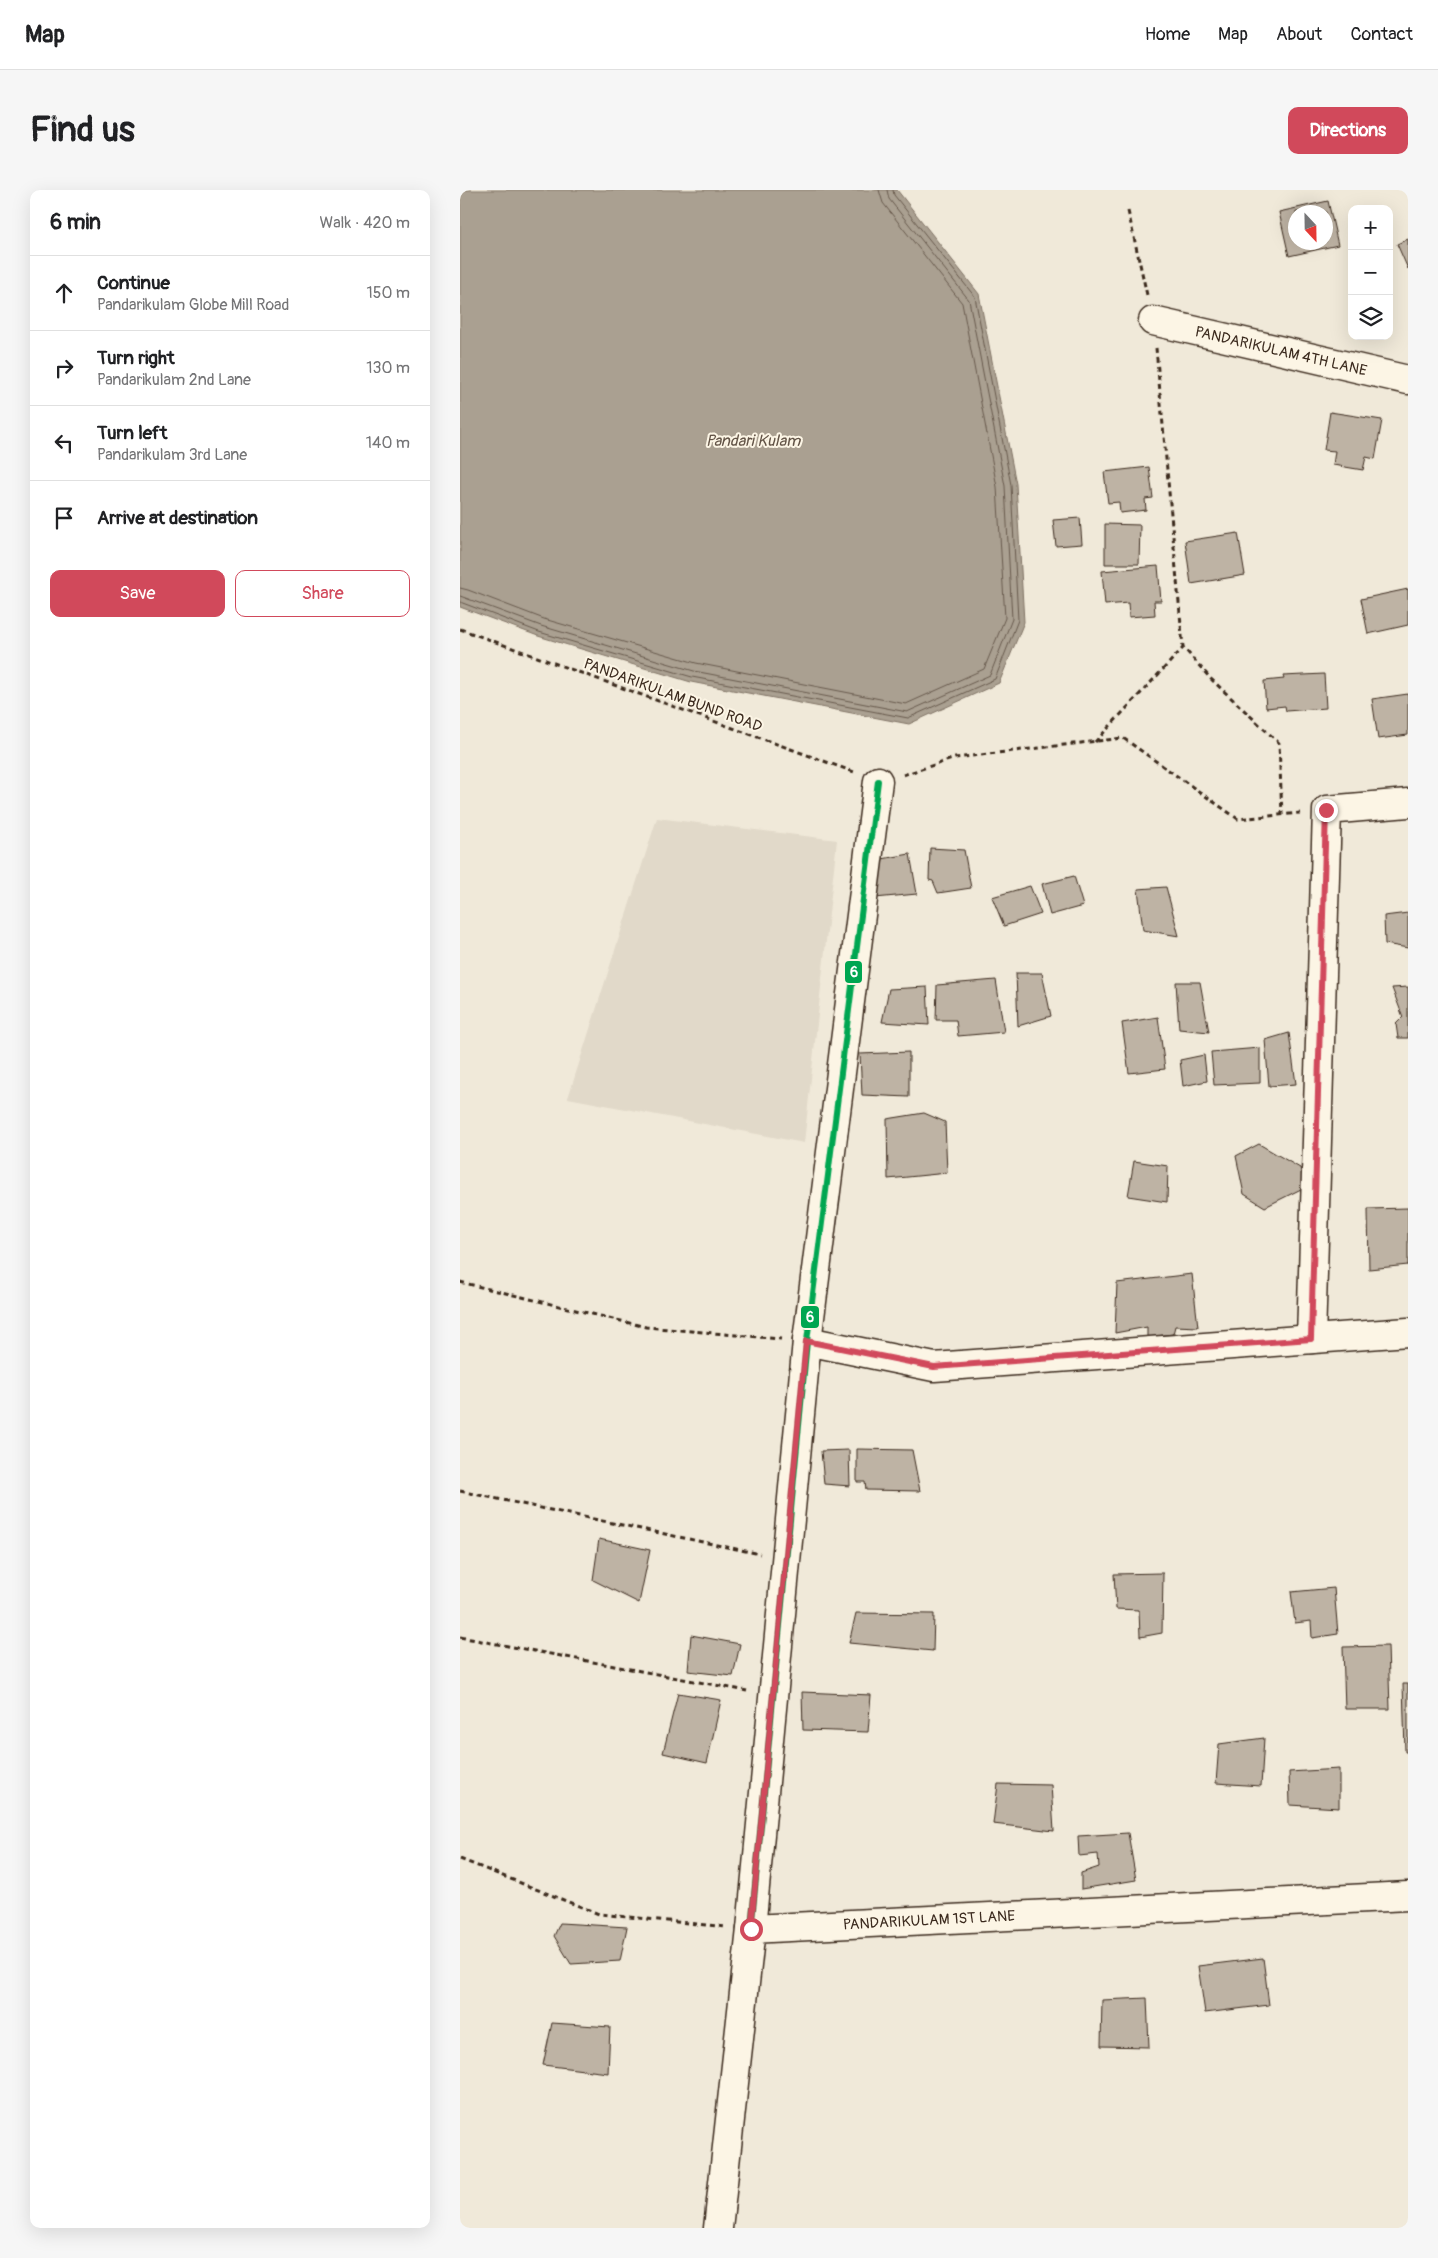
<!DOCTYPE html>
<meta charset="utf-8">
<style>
:root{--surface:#fff;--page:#f6f6f6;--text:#202124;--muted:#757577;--line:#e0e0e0;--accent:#d1495b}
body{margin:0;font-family:Pangolin,sans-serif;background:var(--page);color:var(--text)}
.controls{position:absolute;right:15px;top:15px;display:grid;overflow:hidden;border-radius:10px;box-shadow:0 5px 20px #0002}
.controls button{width:45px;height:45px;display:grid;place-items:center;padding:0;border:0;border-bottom:1px solid var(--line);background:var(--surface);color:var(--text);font:25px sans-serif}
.compass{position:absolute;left:828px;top:15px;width:45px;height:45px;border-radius:50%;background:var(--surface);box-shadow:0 5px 20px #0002;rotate:158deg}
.stop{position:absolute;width:15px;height:15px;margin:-11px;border:4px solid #d1495b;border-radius:50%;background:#fff}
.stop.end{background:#d1495b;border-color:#fff;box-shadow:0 1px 5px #0008}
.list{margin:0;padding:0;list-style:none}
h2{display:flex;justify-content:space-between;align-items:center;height:65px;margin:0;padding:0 20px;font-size:21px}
h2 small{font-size:16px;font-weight:400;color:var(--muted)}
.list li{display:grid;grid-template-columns:32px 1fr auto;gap:15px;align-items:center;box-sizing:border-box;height:75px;padding:0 20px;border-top:1px solid var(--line)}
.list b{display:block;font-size:19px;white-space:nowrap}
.list p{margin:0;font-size:16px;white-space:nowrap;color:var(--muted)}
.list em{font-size:16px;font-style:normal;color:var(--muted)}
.actions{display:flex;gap:10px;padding:15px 20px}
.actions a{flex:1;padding:11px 0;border:1px solid var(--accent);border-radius:10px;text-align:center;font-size:18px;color:var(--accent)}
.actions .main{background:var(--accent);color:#fff}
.icon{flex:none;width:28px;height:28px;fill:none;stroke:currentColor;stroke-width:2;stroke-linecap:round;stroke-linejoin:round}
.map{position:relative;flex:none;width:948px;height:2038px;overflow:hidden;border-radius:10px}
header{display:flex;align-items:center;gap:30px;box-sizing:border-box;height:70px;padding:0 25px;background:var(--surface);border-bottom:1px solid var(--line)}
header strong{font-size:24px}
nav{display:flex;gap:28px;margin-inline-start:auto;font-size:18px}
.intro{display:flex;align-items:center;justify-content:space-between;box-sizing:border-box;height:120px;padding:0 30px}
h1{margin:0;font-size:35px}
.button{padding:12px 22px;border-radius:10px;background:var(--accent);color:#fff;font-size:18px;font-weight:700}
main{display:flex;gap:30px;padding:0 30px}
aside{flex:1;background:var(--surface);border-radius:10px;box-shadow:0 5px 20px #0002}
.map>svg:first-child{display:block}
.built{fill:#e1d9c9}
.water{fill:#aaa091;stroke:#7e7163}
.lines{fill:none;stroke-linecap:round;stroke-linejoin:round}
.shore{stroke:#67594c;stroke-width:1}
.building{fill:#beb3a4;stroke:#3b2a1e;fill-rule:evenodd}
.minor-casing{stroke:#3b2a1e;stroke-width:31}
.path{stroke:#3b2a1e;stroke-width:3;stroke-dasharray:5 4;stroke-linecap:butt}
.minor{stroke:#fcf5e5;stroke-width:28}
.bus-1-casing{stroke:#fcf5e5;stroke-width:10}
.bus-1{stroke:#00a651;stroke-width:6}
.route{stroke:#d1495b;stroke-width:6}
.labels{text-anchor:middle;stroke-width:4;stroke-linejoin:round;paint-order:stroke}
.street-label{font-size:15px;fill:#3b2a1e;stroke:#fcf5e5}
.water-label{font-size:16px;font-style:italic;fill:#625346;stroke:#fcf5e5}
.line-badge{stroke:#fcf5e5;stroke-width:2}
.badge-label{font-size:14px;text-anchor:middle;font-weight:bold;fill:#fff}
</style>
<header>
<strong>Map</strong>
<nav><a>Home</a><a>Map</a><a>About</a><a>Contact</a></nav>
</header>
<div class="intro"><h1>Find us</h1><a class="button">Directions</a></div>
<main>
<aside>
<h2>6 min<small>Walk · 420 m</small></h2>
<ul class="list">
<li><svg class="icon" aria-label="ahead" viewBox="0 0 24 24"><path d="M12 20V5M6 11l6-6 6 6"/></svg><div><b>Continue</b><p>Pandarikulam Globe Mill Road</p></div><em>150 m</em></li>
<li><svg class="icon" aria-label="right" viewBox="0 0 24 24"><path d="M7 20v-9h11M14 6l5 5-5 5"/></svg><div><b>Turn right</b><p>Pandarikulam 2nd Lane</p></div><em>130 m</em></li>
<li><svg class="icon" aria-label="left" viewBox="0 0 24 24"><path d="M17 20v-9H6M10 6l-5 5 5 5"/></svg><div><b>Turn left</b><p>Pandarikulam 3rd Lane</p></div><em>140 m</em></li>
<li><svg class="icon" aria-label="arrive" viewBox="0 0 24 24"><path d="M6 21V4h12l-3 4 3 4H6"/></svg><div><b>Arrive at destination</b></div></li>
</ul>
<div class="actions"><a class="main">Save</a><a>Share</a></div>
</aside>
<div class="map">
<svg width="948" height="2038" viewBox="0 0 948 2038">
<rect width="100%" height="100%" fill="#f0e9d9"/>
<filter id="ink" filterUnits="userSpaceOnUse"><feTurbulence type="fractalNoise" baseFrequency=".02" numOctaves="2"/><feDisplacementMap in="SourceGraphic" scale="10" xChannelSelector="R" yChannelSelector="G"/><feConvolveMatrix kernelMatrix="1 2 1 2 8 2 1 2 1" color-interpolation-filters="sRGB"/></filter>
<g filter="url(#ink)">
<path class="built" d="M197,628L377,650L344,953L108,908Z"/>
<path class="water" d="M0,0H437L519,104L556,294L564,432L539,493L449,534L231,492L78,446L0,417Z"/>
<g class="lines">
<g class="shore">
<path d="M0,398L8,400L84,429L236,473L446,514L524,479L545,428L537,297L502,113L423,13L419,0"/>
<path d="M0,406L81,436L234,481L447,522L530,485L552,429L545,296L509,110L429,9L427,0"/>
<path d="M0,412L79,442L232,487L448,528L535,489L558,430L551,295L515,107L434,5L433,0"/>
</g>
</g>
<g class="building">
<path d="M868,11L878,55L829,66L819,22ZM836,22H866V52H836Z"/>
<path d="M948,49V79L937,54Z"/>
<path d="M870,222L922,230L915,269L906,267L903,280L873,275L875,261L864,260Z"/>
<path d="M689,277L693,308L685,309L686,320L660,323L659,312L648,313L644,282Z"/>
<path d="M620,328L622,354L596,356L593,330Z"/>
<path d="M645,334L680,335L679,374H645Z"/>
<path d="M778,343L785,385L731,394L725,351Z"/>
<path d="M698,376L701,411H694L695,425L669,427L668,413L645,415L642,381Z"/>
<path d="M948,399V435L908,444L901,409Z"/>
<path d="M864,484L866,518L826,521L825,516L806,518L804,491L824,489L823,486Z"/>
<path d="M948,504V545L918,549L912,509Z"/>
<path d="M470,658L504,660L511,698L478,703L473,691L469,690Z"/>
<path d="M450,664L457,704L415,708L416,670Z"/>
<path d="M614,686L623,716L590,725L582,694Z"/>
<path d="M570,696L581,724L544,736L532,707Z"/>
<path d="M706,697L719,746L683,740L678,699Z"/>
<path d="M948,723V758L925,754L924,726Z"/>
<path d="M556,783H582L591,826L558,836Z"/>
<path d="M536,790L544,842L498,846L496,830H476L477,795Z"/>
<path d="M716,792H740L749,842L719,839Z"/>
<path d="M467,797L469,835L422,832L429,799Z"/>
<path d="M948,797V848H938L936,834L943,827L932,798Z"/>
<path d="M698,827L705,879L669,883L662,833Z"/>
<path d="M829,843L836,894L809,896L805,850Z"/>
<path d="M800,858V893L754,895L751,862Z"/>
<path d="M449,862V907L402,905L400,864Z"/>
<path d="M744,865L747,891L723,896L720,870Z"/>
<path d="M464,923L485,932L487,983L428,989L427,929Z"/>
<path d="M799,954L840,978L845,997L805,1017L784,1004L776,966Z"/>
<path d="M674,971L708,976L707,1012L668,1006Z"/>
<path d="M948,1018V1075L909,1079L908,1019Z"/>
<path d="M732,1084L738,1137L715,1136L713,1144L687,1147V1137L655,1143L657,1093Z"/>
<path d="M397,1259L452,1260L460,1301L406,1300L405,1292H397Z"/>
<path d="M389,1260L390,1296L364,1294L361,1261Z"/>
<path d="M139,1349L190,1360L179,1413L133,1390Z"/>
<path d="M703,1383L702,1443L680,1447L679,1420L656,1419L654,1384Z"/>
<path d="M874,1398L878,1444L852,1448L851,1431L835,1433L831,1402Z"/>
<path d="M396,1423L474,1424L473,1461L389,1453Z"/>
<path d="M231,1445L280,1454L273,1486L228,1481Z"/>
<path d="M928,1456L930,1519H885L883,1457Z"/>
<path d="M943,1494H948V1562H945Z"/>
<path d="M342,1502L411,1505L408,1542L343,1540Z"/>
<path d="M218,1503L261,1510L247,1573L203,1563Z"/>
<path d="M804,1548L801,1596L756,1593L759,1554Z"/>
<path d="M879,1579V1618L830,1615L829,1582Z"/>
<path d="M538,1594L591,1595L594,1641L533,1634Z"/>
<path d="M668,1643L676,1690L621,1699V1683L639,1677L638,1664L619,1666L618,1646Z"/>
<path d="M100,1733L167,1737L160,1771L111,1774L94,1746Z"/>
<path d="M803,1768L809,1815L745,1823L738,1776Z"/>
<path d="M687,1808L689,1857L641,1856L642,1810Z"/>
<path d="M92,1833L150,1837L148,1883L83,1875Z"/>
</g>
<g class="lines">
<defs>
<g id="minor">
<path d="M693,131L948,190"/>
<path d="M851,1149L867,620L948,613"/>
<path d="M347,1151L474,1177L948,1142"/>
<path d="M291,1739L347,1151L418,591"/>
<path d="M258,2038L291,1739L948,1706"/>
</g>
</defs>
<use href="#minor" class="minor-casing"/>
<g class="path">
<path d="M668,21L687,105"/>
<path d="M696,158L723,457L751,489L819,553L822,625"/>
<path d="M0,439L394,582"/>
<path d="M635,552L723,458"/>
<path d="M443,585L495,568L663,548L778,629L840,623"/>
<path d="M0,1092L186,1137L321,1149"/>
<path d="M0,1301L300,1364"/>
<path d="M0,1447L287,1501"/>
<path d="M0,1669L139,1724L266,1737"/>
</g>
<use href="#minor" class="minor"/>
<defs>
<path id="bus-1" d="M291,1739L347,1151L418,591"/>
</defs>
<use href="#bus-1" class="bus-1-casing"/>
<use href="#bus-1" class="bus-1"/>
</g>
</g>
<g class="lines" filter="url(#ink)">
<path class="route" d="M291,1739L346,1151L474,1177L851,1149L866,620"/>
</g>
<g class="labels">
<g class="street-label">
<text transform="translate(821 161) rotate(13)" y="5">PANDARIKULAM 4TH LANE</text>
<text transform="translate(213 505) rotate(20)" y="5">PANDARIKULAM BUND ROAD</text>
<text transform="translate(469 1730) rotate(-3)" y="5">PANDARIKULAM 1ST LANE</text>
</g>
<g class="water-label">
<text x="293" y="256">Pandari Kulam</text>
</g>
</g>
<g class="line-badge">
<rect x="384" y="770" width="19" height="24" rx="5" fill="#00a651"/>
<rect x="340" y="1115" width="20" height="24" rx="5" fill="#00a651"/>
</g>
<g class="badge-label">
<text x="394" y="787">6</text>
<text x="350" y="1132">6</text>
</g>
</svg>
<div class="controls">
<button>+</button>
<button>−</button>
<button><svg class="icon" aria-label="layers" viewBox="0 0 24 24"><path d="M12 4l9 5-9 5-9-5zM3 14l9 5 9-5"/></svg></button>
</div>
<svg class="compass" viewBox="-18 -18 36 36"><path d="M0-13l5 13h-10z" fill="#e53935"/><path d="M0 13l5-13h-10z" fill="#757577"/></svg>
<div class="stop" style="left:291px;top:1739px"></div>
<div class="stop end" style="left:866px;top:620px"></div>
</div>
</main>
